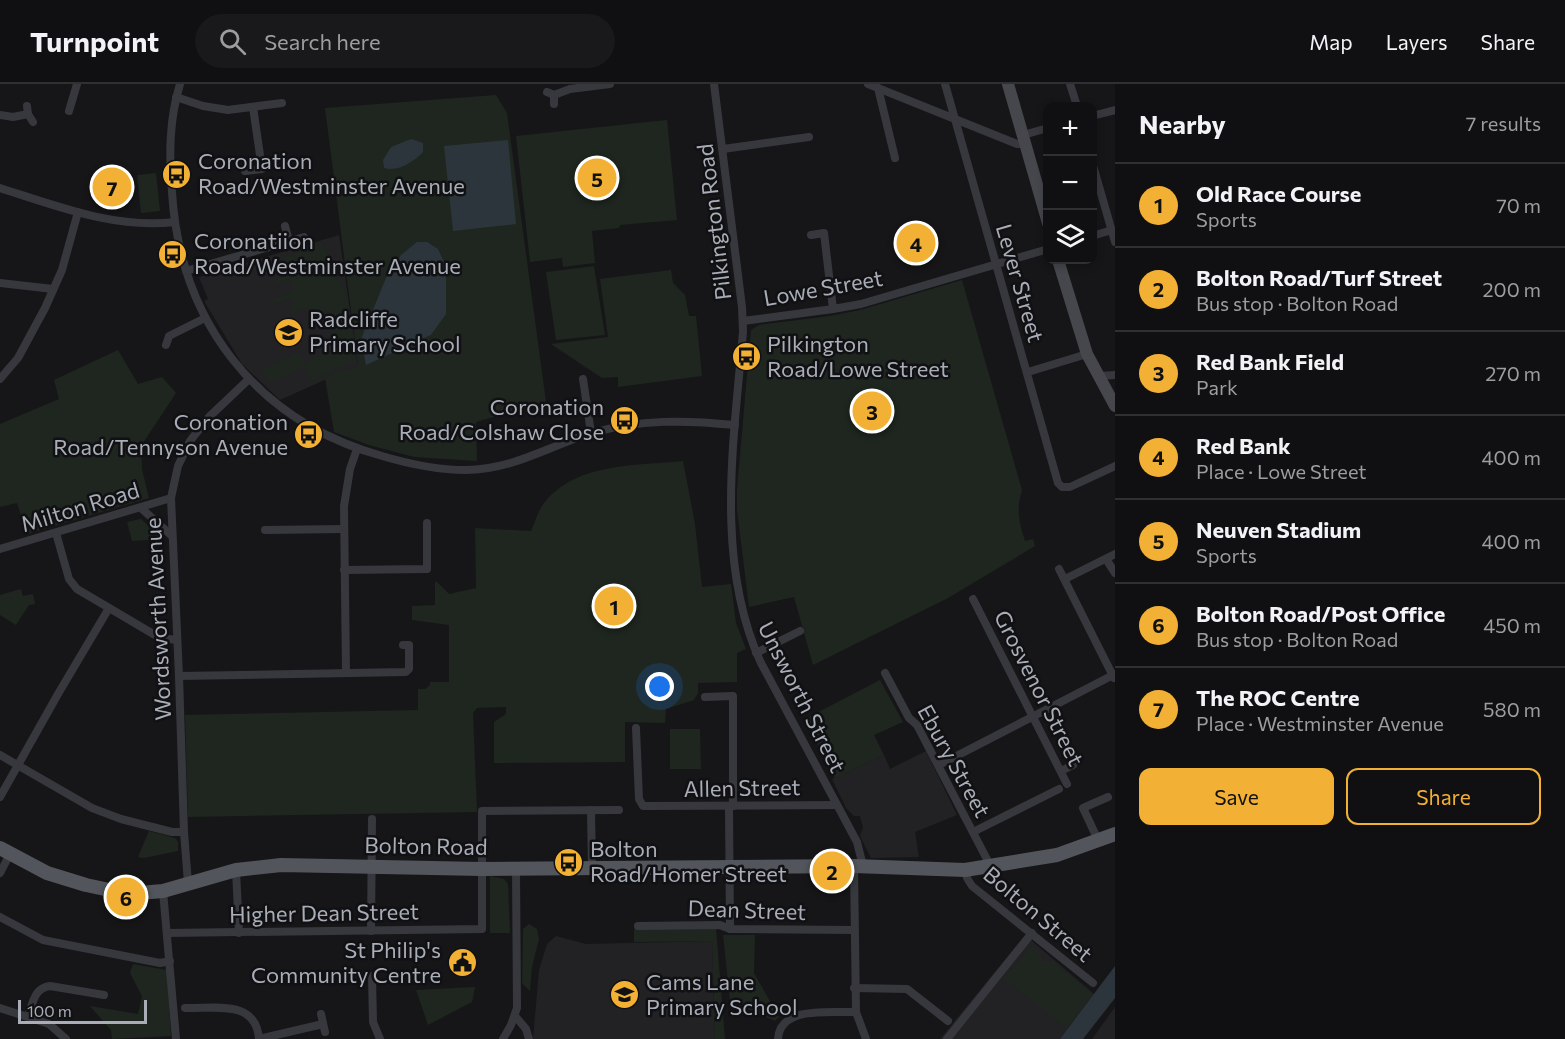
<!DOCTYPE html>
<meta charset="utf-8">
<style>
:root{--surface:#101012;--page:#19191b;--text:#f1f3f6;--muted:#9c9d9f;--line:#303032;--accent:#f2b134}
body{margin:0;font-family:Commissioner,sans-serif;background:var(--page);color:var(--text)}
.controls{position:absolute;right:18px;top:18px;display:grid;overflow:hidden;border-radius:12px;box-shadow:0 3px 9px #0003}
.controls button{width:54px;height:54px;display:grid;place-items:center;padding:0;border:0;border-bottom:2px solid var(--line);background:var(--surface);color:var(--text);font:30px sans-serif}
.scale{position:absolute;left:18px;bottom:15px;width:129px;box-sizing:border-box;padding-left:6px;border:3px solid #a8adb8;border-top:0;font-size:16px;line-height:21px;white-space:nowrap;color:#a8adb8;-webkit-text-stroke:4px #111113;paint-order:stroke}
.you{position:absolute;left:660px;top:603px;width:21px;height:21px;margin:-15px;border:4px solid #fff;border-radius:50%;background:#1a73e8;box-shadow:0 0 0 9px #1a73e833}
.badge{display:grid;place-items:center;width:39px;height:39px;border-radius:50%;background:var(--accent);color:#111;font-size:20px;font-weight:700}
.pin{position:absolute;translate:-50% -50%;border:3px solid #fff;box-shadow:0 2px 6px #0006}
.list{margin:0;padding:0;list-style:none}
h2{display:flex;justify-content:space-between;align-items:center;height:78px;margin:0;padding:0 24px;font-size:26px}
h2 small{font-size:20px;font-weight:400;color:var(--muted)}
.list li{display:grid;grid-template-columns:39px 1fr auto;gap:18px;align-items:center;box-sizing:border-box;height:84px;padding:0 24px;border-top:2px solid var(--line)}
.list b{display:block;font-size:22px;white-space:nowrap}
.list p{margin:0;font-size:20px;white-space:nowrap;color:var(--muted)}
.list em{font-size:20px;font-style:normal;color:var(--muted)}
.actions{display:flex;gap:12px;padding:18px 24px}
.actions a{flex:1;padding:14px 0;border:2px solid var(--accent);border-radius:12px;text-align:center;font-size:21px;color:var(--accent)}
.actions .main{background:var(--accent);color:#111}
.icon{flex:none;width:33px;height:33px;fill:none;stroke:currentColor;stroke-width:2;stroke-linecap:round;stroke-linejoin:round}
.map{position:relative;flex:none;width:1115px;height:955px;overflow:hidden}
header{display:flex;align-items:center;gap:36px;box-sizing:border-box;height:84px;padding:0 30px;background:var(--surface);border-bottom:2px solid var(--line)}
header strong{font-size:28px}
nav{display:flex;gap:33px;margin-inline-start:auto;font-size:21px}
.search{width:420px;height:54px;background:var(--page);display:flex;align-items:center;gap:15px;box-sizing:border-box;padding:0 21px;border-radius:33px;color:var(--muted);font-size:22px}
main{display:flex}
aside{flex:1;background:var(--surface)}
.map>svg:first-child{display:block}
.built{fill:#222225}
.green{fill:#1e261f}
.water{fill:#2c353c}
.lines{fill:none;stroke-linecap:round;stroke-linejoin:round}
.minor{stroke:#37383d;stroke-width:8}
.secondary{stroke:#45474d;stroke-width:12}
.primary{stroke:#53555c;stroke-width:14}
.labels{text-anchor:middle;stroke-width:5;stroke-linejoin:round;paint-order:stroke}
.poi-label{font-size:22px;fill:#a8adb8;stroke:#111113;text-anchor:start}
.street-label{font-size:22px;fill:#a8adb8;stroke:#111113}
</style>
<header>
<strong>Turnpoint</strong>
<div class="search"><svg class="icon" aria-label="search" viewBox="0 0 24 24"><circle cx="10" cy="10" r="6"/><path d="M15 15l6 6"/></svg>Search here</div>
<nav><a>Map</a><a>Layers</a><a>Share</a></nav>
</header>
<main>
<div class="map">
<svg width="1115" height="955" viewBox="0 0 1115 955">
<rect width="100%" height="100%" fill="#161618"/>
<g class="built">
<path d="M339,151L358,281L280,316L242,280L204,217L208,215L199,193Z"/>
<path d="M926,667L957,731L915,748L919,773L871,774L860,752L863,743L860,732H854L846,724L832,695L884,671L890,685Z"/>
<path d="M1025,851L1094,910L1060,955H940Z"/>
<path d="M556,852L586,860L712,857L715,955H533L539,886L547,860Z"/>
<path d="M1115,923V955H1092L1110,930Z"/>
</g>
<g class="green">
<path d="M496,11L507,29L546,318L476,338L477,377L414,373L369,361L334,348L325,294L358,281L325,24Z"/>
<path d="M667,36L677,136L620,141L619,144L592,147L595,179L563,183L562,174L530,178L516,52Z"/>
<path d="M156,89L160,127L141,129L137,91Z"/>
<path d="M322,158L348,216L355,276L312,297L305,283L269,299L262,285L297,269L304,279L337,264V259L328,240L335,235L330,226L321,229L305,224L292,230L289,223L293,221L290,214L275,221L273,216L294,205L289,195L276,201L274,197L289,189L283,174Z"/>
<path d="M594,182L605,251L556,256L546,188Z"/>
<path d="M671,186L673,199L685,211L689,232H696L702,292L618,303V293L602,294L551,260L608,253L600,195Z"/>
<path d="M962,196L1022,406C1016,427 1019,437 1025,457L1033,455L1035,462L948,514L813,581L794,513L749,523L737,426V405L751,246L759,241L830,232L860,226Z"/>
<path d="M118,266L138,300L162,293L176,309L141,362L142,385L149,414L27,450L17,419L0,423V340L59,315L54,296Z"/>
<path d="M683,377L695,440L702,503L731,500L736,539L746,565L737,569V598L698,599V609L694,616L666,625L665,639L625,638V678L494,679V638L506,630V623L477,624L473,629L477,728L188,733L185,631L418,626V605H425L430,601V598H449V541L412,536V522L435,521V498H437L449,510L476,504L475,444L531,447C535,439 537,429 542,422C573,378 636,382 683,377Z"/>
<path d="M140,435H141L163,455L132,457L127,438Z"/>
<path d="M21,505L23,512L33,510L35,520L29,521L16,541L0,531V511Z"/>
<path d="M880,596L903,638L874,651L884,671L835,694L805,635Z"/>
<path d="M670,645H700L701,685H670Z"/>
<path d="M149,747L175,754L178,758V767L144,774L138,773Z"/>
<path d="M490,792L504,795L508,800L510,849H490Z"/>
<path d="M529,840L537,845L539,855L532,883L530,907L522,899L523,845Z"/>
<path d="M716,844L725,955H715L712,857L634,858V845Z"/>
<path d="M723,851H755L754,889L779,933L775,937L730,917Z"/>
<path d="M1033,861L1044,877L1053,878L1093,910L1067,944L1003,894Z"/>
<path d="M133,880L167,886L171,952L112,955L111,946L90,922L138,930L142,912L130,889Z"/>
<path d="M475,903L472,918L428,941L416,906Z"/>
</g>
<g class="water">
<path d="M411,55L423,59V68C413,78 399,88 384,84L383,76L391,63Z"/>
<path d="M508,56L516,140L453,147L444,62Z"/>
<path d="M417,158H427L438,165L446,182V230L431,251L366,281L361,255L386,194L401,171Z"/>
<path d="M1115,882V914L1083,955H1060Z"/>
</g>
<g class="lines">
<g class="minor">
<path d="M180,0C169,36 169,71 172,108C180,238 256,337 382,372C409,380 437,386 466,386C512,386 549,362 592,349C640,335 686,336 735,341"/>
<path d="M714,0L742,223L743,248C734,356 714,477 761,579L857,758L863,782"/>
<path d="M868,0L1017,60H1025"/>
<path d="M945,0L1058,399L1062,403H1070L1115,382"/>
<path d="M1070,0L1077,22"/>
<path d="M878,4L895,74"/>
<path d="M547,8L554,11V20"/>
<path d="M554,11L570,5L610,0"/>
<path d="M176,13L203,22L228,26L282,19"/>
<path d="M27,22L28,30L33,38"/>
<path d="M69,27L77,0"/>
<path d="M0,31L13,33L28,30"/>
<path d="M1092,32L1115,26"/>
<path d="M1023,51L1048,44"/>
<path d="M723,65L809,53"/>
<path d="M1092,78L1115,158"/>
<path d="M245,87L262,85L253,23"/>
<path d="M0,104C57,122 114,145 175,138"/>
<path d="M285,142L289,157"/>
<path d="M811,151L824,149L833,225"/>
<path d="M1092,152L1112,146"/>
<path d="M186,187L304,153"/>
<path d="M0,199L53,205"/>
<path d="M743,237L833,225L861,220L1048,165"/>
<path d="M166,261L169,252L205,234"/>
<path d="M1028,288L1087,270"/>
<path d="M1099,292L1115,291"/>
<path d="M0,295L18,274L45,224L62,186L78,128"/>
<path d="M583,295L591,349"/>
<path d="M141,424L172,452"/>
<path d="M265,446L344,445"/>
<path d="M56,449L69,495L77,505L160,554L177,556"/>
<path d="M0,465L171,414"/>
<path d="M1106,475L1115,489"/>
<path d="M1059,485L1114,594"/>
<path d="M344,486L427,485V439"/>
<path d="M1065,495L1115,470"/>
<path d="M973,515L1067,700"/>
<path d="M756,569L800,547"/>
<path d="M346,589L344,422L350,385L357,365"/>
<path d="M885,589L909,634L917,641L991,783"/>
<path d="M179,592L406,588L409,585V561H403"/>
<path d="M705,613L733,612V722"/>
<path d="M636,644L639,715L643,722L837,721"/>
<path d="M0,671L92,724L121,735L172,748H184"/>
<path d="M939,681L1115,590"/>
<path d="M1061,687L1073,681"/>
<path d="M0,713L58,610L109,524"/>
<path d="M729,722L730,845"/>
<path d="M591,726L592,784"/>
<path d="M973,748L1059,705"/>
<path d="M1098,756L1083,724L1108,713"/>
<path d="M854,782L856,928L866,955"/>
<path d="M236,786L239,849"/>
<path d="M965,786L967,794L972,802L1093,899"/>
<path d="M0,789L10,770"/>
<path d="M188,799L184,748L179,592L171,414L178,382L190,357L209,333L248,296"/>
<path d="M163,807L176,955"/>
<path d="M0,833L43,856L160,879L170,877"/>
<path d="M638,842L720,841L730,845L854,846"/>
<path d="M371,847L372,735"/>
<path d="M167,849L482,845V727L619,726"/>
<path d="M372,892L373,938L380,955"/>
<path d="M854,904L907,905L948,937"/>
<path d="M0,924L49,940L66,955"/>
<path d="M185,924C215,925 256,915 259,955"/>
<path d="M321,930L325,948"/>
<path d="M28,932C33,919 34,904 50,902L104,911"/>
<path d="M515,932L526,945L529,955"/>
<path d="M259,955L323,940"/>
<path d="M503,955L511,941L517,924L516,785"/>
<path d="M778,955C780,921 832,929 856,928"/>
<path d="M947,955L1032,849"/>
</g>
<g class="secondary">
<path d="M1008,0L1048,139"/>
<path d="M1058,176L1087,270L1115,322"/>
</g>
<path class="primary" d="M0,764L47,789L86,801L128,810L163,807L236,786L281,781L482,785L854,782L965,786L1057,771L1115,750"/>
</g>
<defs>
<symbol id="bus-disc" viewBox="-11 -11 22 22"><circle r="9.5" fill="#f2b134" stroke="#111113"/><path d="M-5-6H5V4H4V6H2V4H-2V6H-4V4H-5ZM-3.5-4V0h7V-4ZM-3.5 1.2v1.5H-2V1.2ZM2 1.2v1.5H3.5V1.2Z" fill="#111"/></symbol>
<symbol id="school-disc" viewBox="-11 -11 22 22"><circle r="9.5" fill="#f2b134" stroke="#111113"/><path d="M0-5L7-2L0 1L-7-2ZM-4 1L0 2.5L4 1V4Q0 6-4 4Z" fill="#111"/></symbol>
<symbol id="civic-disc" viewBox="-11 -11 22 22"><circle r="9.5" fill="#f2b134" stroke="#111113"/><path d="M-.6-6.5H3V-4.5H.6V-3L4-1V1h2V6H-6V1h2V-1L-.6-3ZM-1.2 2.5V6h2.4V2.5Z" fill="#111"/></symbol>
</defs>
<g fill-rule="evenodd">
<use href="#bus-disc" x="160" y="74" width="33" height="33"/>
<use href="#bus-disc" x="156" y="154" width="33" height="33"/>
<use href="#school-disc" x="272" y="232" width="33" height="33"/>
<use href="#bus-disc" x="730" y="256" width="33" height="33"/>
<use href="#bus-disc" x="608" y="320" width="33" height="33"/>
<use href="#bus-disc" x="292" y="334" width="33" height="33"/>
<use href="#bus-disc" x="552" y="762" width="33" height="33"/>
<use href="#civic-disc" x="446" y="862" width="33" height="33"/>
<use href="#school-disc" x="608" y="894" width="33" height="33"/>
</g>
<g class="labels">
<g class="poi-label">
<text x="198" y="85">Coronation<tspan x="198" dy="25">Road/Westminster Avenue</tspan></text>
<text x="194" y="165">Coronatiion<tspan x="194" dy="25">Road/Westminster Avenue</tspan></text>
<text x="309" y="243">Radcliffe<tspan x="309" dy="25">Primary School</tspan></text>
<text x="767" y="268">Pilkington<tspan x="767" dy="25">Road/Lowe Street</tspan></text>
<text x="604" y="331" text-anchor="end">Coronation<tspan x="604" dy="25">Road/Colshaw Close</tspan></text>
<text x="288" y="346" text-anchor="end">Coronation<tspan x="288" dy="25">Road/Tennyson Avenue</tspan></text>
<text x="590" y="773">Bolton<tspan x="590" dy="25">Road/Homer Street</tspan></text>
<text x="441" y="874" text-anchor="end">St Philip's<tspan x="441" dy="25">Community Centre</tspan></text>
<text x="646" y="906">Cams Lane<tspan x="646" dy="25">Primary School</tspan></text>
</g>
<g class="street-label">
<text transform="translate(714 138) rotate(-97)" y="8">Pilkington Road</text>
<text transform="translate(1020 199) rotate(74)" y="8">Lever Street</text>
<text transform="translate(823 204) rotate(-10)" y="8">Lowe Street</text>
<text transform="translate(80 423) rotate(-17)" y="8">Milton Road</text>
<text transform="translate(158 535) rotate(-93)" y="8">Wordsworth Avenue</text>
<text transform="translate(1039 604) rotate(63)" y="8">Grosvenor Street</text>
<text transform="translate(802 613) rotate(63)" y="8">Unsworth Street</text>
<text transform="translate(954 677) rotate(61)" y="8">Ebury Street</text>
<text transform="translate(742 704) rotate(-1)" y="8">Allen Street</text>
<text transform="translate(426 762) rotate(1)" y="8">Bolton Road</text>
<text transform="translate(747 826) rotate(2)" y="8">Dean Street</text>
<text transform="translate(324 829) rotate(-1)" y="8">Higher Dean Street</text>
<text transform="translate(1038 830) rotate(40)" y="8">Bolton Street</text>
</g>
</g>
</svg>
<div class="controls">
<button>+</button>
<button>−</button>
<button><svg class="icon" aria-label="layers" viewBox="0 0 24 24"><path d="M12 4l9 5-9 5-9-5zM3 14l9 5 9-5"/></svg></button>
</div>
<div class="scale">100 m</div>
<div class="you"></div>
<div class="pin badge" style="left:614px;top:522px">1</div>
<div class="pin badge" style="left:832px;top:787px">2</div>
<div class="pin badge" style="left:872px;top:327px">3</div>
<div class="pin badge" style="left:916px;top:159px">4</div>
<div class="pin badge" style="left:597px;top:94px">5</div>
<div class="pin badge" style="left:126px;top:813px">6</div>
<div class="pin badge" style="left:112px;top:103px">7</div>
</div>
<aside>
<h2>Nearby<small>7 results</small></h2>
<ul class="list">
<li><span class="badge">1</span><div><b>Old Race Course</b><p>Sports</p></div><em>70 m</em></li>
<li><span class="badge">2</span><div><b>Bolton Road/Turf Street</b><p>Bus stop · Bolton Road</p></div><em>200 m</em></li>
<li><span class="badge">3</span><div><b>Red Bank Field</b><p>Park</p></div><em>270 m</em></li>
<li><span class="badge">4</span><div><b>Red Bank</b><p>Place · Lowe Street</p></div><em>400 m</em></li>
<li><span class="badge">5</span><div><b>Neuven Stadium</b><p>Sports</p></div><em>400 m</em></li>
<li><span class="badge">6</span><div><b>Bolton Road/Post Office</b><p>Bus stop · Bolton Road</p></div><em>450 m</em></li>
<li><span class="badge">7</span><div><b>The ROC Centre</b><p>Place · Westminster Avenue</p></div><em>580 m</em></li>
</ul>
<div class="actions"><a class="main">Save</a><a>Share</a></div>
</aside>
</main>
